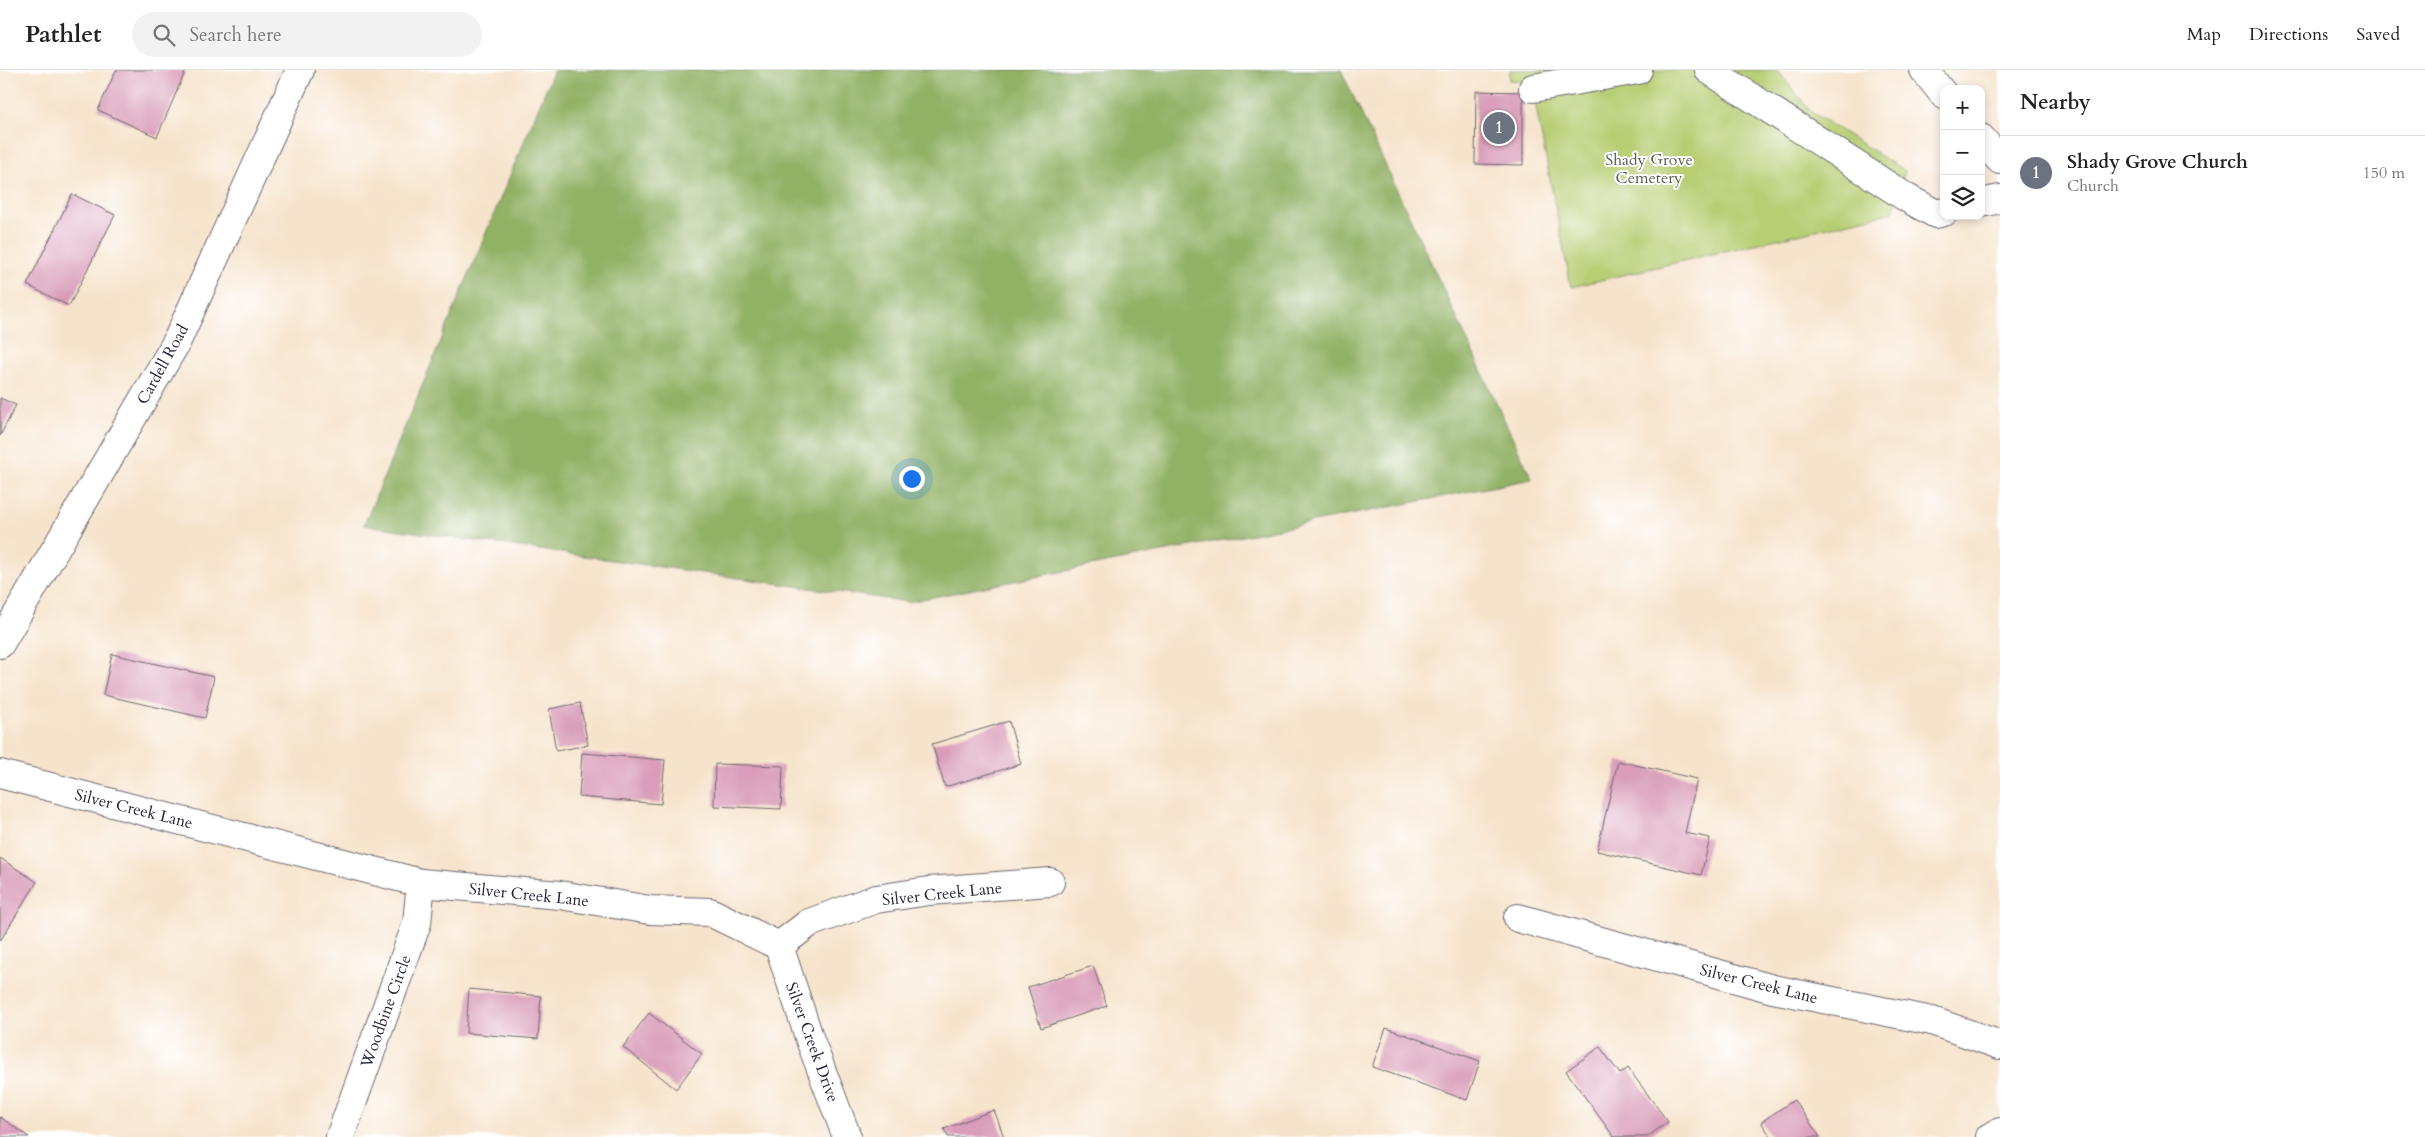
<!DOCTYPE html>
<meta charset="utf-8">
<style>
:root{--surface:#fff;--page:#f2f2f2;--text:#222;--muted:#767676;--line:#e0e0e0;--accent:#1f6fb2}
body{margin:0;font-family:Cardo,serif;background:var(--page);color:var(--text)}
.controls{position:absolute;right:15px;top:15px;display:grid;overflow:hidden;border-radius:10px;box-shadow:0 2px 8px #0003}
.controls button{width:45px;height:45px;display:grid;place-items:center;padding:0;border:0;border-bottom:1px solid var(--line);background:var(--surface);color:var(--text);font:25px sans-serif}
.you{position:absolute;left:911px;top:408px;width:18px;height:18px;margin:-12px;border:4px solid #fff;border-radius:50%;background:#1a73e8;box-shadow:0 0 0 8px #1a73e833}
.badge{display:grid;place-items:center;width:32px;height:32px;border-radius:50%;background:var(--accent);color:#fff;font-size:16px;font-weight:700}
.pin{position:absolute;translate:-50% -50%;border:2px solid #fff;box-shadow:0 1px 5px #0006}
.list{margin:0;padding:0;list-style:none}
h2{display:flex;justify-content:space-between;align-items:center;height:65px;margin:0;padding:0 20px;font-size:21px}
h2 small{font-size:16px;font-weight:400;color:var(--muted)}
.list li{display:grid;grid-template-columns:32px 1fr auto;gap:15px;align-items:center;box-sizing:border-box;height:75px;padding:0 20px;border-top:1px solid var(--line)}
.list b{display:block;font-size:19px;white-space:nowrap}
.list p{margin:0;font-size:16px;white-space:nowrap;color:var(--muted)}
.list em{font-size:16px;font-style:normal;color:var(--muted)}
.icon{flex:none;width:28px;height:28px;fill:none;stroke:currentColor;stroke-width:2;stroke-linecap:round;stroke-linejoin:round}
.map{position:relative;flex:none;width:2000px;height:1067px;overflow:hidden}
header{display:flex;align-items:center;gap:30px;box-sizing:border-box;height:70px;padding:0 25px;background:var(--surface);border-bottom:1px solid var(--line)}
header strong{font-size:24px}
nav{display:flex;gap:28px;margin-inline-start:auto;font-size:18px}
.search{width:350px;height:45px;background:var(--page);display:flex;align-items:center;gap:12px;box-sizing:border-box;padding:0 18px;border-radius:28px;color:var(--muted);font-size:19px}
main{display:flex}
aside{flex:1;background:var(--surface)}
.map>svg:first-child{display:block}
.green{fill:#b7ce73;stroke:#6c7857}
.forest{fill:#91b165;stroke:#5a6a50}
.building{fill:#d99db9}
.lines{fill:none;stroke-linecap:round;stroke-linejoin:round}
.minor-casing{stroke:#6c666d;stroke-width:30}
.minor{stroke:#fff;stroke-width:28}
.labels{text-anchor:middle;stroke-width:4;stroke-linejoin:round;paint-order:stroke}
.park-label{font-size:16px;fill:#565e4f;stroke:#fff}
.street-label{font-size:16px;fill:#22223b;stroke:#fff}
</style>
<header>
<strong>Pathlet</strong>
<div class="search"><svg class="icon" aria-label="search" viewBox="0 0 24 24"><circle cx="10" cy="10" r="6"/><path d="M15 15l6 6"/></svg>Search here</div>
<nav><a>Map</a><a>Directions</a><a>Saved</a></nav>
</header>
<main>
<div class="map">
<svg width="2000" height="1067" viewBox="0 0 2000 1067">
<rect width="100%" height="100%" fill="#fff"/>
<filter id="ink" filterUnits="userSpaceOnUse"><feTurbulence type="fractalNoise" baseFrequency=".02" numOctaves="2"/><feDisplacementMap in="SourceGraphic" scale="10" xChannelSelector="R" yChannelSelector="G"/><feConvolveMatrix kernelMatrix="1 2 1 2 8 2 1 2 1" color-interpolation-filters="sRGB"/></filter>
<filter id="wash" filterUnits="userSpaceOnUse"><feTurbulence type="fractalNoise" baseFrequency=".0096" numOctaves="4" result="noise"/><feDisplacementMap in="SourceGraphic" scale="20" xChannelSelector="R" yChannelSelector="G"/><feGaussianBlur stdDeviation="1.12" result="paint"/><feColorMatrix in="noise" values="0 0 0 0 0 0 0 0 0 0 0 0 0 0 0 0 0 1.4 0 .05"/><feComposite in="paint" operator="in"/></filter>
<g filter="url(#wash)">
<rect width="100%" height="100%" fill="#f6e3cb"/>
<path class="green" d="M1510,0H1777L1811,42L1905,101L1893,142L1571,217L1531,12L1509,10Z"/>
<path class="forest" d="M554,0H1341L1532,409L908,532L364,455Z"/>
<g id="blocks">
<g class="building">
<path d="M116,0H186L157,67L98,40Z"/>
<path d="M1476,21L1523,22V95L1475,94Z"/>
<path d="M72,124L115,145L69,236L27,215Z"/>
<path d="M0,328L16,335L0,366Z"/>
<path d="M112,584L214,607L205,648L103,625Z"/>
<path d="M580,633L588,675L556,681L549,639Z"/>
<path d="M1009,651L1021,694L945,717L932,674Z"/>
<path d="M582,683L665,690L661,734L579,727Z"/>
<path d="M1618,691L1697,709L1685,763L1710,768L1701,805L1597,781Z"/>
<path d="M715,694L783,696L781,739L714,736Z"/>
<path d="M0,788L37,812L0,871Z"/>
<path d="M1093,896L1107,936L1041,958L1028,917Z"/>
<path d="M469,919L541,926L538,969L466,963Z"/>
<path d="M649,943L702,984L676,1019L623,977Z"/>
<path d="M1386,958L1480,991L1467,1030L1372,997Z"/>
<path d="M1600,977L1620,1004L1628,998L1668,1052L1647,1067H1614L1566,1001Z"/>
<path d="M1794,1030L1820,1067H1771L1761,1052Z"/>
<path d="M994,1040L1004,1067H948L944,1059Z"/>
<path d="M0,1047L29,1067H0Z"/>
</g>
</g>
</g>
<g filter="url(#ink)">
<use href="#blocks" fill-opacity="0" stroke="#6c666d" stroke-width="1"/>
<g class="lines">
<defs>
<g id="minor">
<path d="M1709,0L1907,128L1936,144L1944,142"/>
<path d="M1924,0L1944,25"/>
<path d="M1533,18L1638,0"/>
<path d="M1981,68L2000,90"/>
<path d="M1981,133L2000,129"/>
<path d="M0,574L176,273L300,0"/>
<path d="M0,704L421,813L560,825L650,840L710,842L779,876L809,853L876,829L929,821L1050,812"/>
<path d="M1518,848L1773,919L1932,951L2000,975"/>
<path d="M779,876L810,970L847,1067"/>
<path d="M340,1067L417,853L421,813"/>
<path d="M1990,1067L2000,1062"/>
</g>
</defs>
<use href="#minor" class="minor-casing"/>
<use href="#minor" class="minor"/>
</g>
</g>
<g class="labels">
<g class="park-label">
<text x="1649" y="95">Shady Grove<tspan x="1649" dy="18">Cemetery</tspan></text>
</g>
<g class="street-label">
<text transform="translate(162 294) rotate(-61)" y="6">Cardell Road</text>
<text transform="translate(134 738) rotate(14)" y="6">Silver Creek Lane</text>
<text transform="translate(942 823) rotate(-6)" y="6">Silver Creek Lane</text>
<text transform="translate(529 824) rotate(6)" y="6">Silver Creek Lane</text>
<text transform="translate(1759 913) rotate(14)" y="6">Silver Creek Lane</text>
<text transform="translate(385 941) rotate(-70)" y="6">Woodbine Circle</text>
<text transform="translate(813 972) rotate(70)" y="6">Silver Creek Drive</text>
</g>
</g>
</svg>
<div class="controls">
<button>+</button>
<button>−</button>
<button><svg class="icon" aria-label="layers" viewBox="0 0 24 24"><path d="M12 4l9 5-9 5-9-5zM3 14l9 5 9-5"/></svg></button>
</div>
<div class="you"></div>
<div class="pin badge" style="left:1499px;top:58px;background:#6b7280">1</div>
</div>
<aside>
<h2>Nearby<small></small></h2>
<ul class="list">
<li><span class="badge" style="background:#6b7280">1</span><div><b>Shady Grove Church</b><p>Church</p></div><em>150 m</em></li>
</ul>
</aside>
</main>
